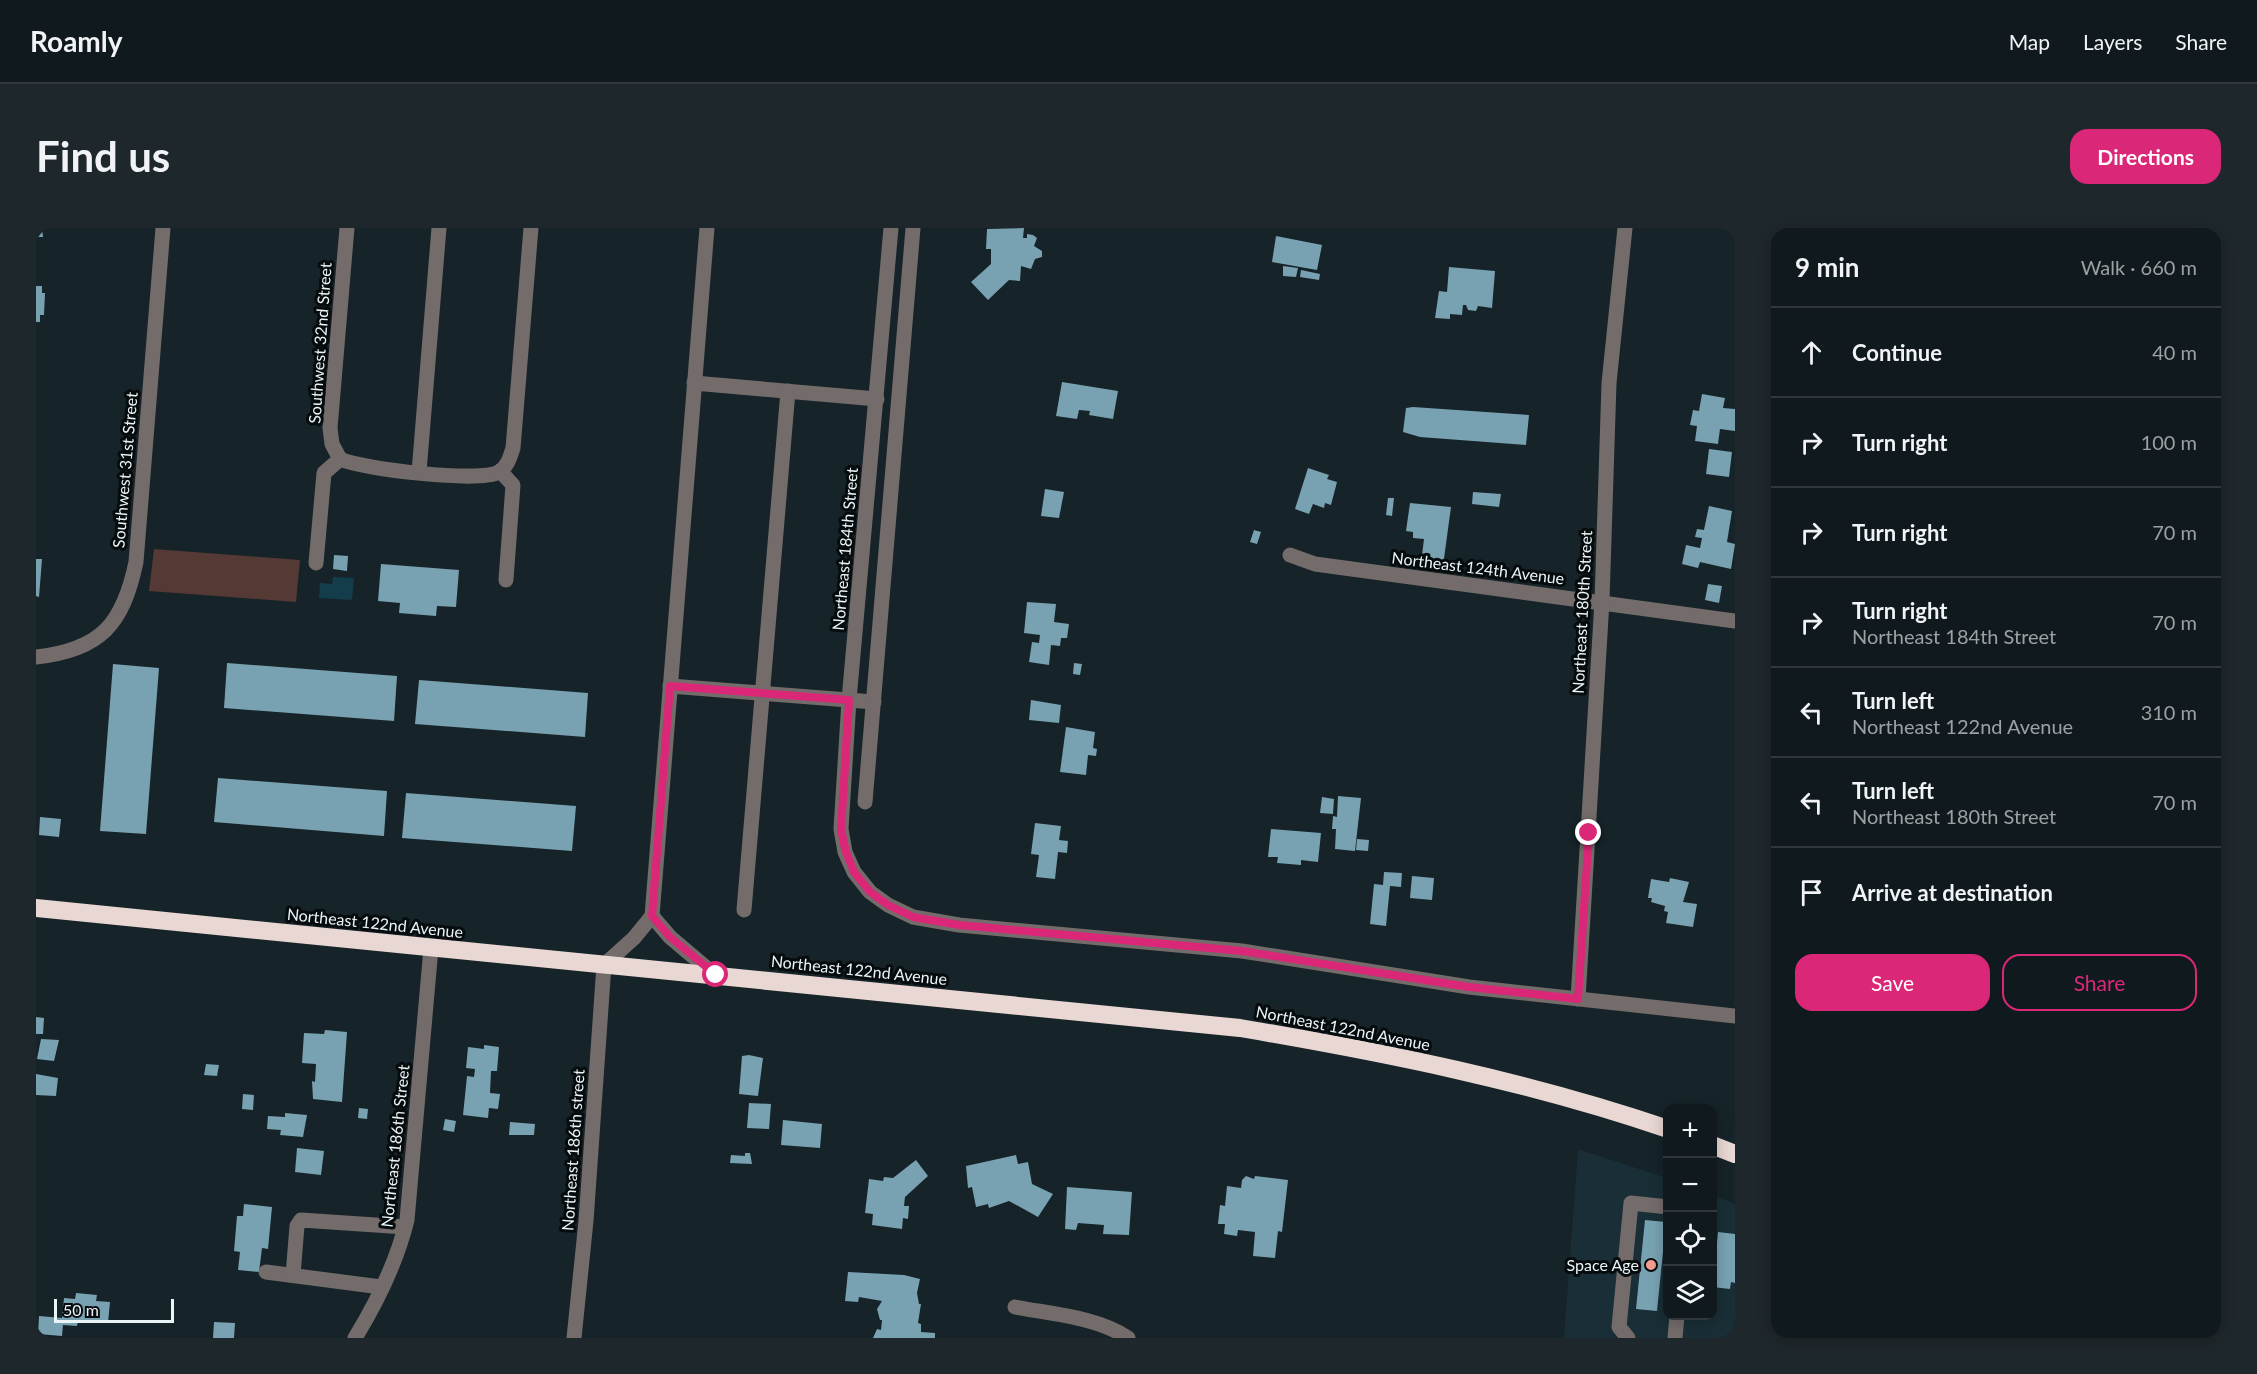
<!DOCTYPE html>
<meta charset="utf-8">
<style>
:root{--surface:#101a1e;--page:#1e272b;--text:#f1f3f6;--muted:#9ca1a4;--line:#30383c;--accent:#db2777}
body{margin:0;font-family:Lato,sans-serif;background:var(--page);color:var(--text)}
.controls{position:absolute;right:18px;bottom:18px;display:grid;overflow:hidden;border-radius:12px;box-shadow:0 3px 15px #0003}
.controls button{width:54px;height:54px;display:grid;place-items:center;padding:0;border:0;border-bottom:2px solid var(--line);background:var(--surface);color:var(--text);font:30px sans-serif}
.scale{position:absolute;left:18px;bottom:15px;width:120px;box-sizing:border-box;padding-left:6px;border:3px solid #ebf4f7;border-top:0;font-size:16px;line-height:21px;white-space:nowrap;color:#ebf4f7;-webkit-text-stroke:4px #060b0d;paint-order:stroke}
.stop{position:absolute;width:18px;height:18px;margin:-14px;border:4px solid #db2777;border-radius:50%;background:#fff}
.stop.end{background:#db2777;border-color:#fff;box-shadow:0 2px 6px #0008}
.list{margin:0;padding:0;list-style:none}
h2{display:flex;justify-content:space-between;align-items:center;height:78px;margin:0;padding:0 24px;font-size:26px}
h2 small{font-size:20px;font-weight:400;color:var(--muted)}
.list li{display:grid;grid-template-columns:39px 1fr auto;gap:18px;align-items:center;box-sizing:border-box;height:90px;padding:0 24px;border-top:2px solid var(--line)}
.list b{display:block;font-size:22px;white-space:nowrap}
.list p{margin:0;font-size:20px;white-space:nowrap;color:var(--muted)}
.list em{font-size:20px;font-style:normal;color:var(--muted)}
.actions{display:flex;gap:12px;padding:18px 24px}
.actions a{flex:1;padding:14px 0;border:2px solid var(--accent);border-radius:18px;text-align:center;font-size:21px;color:var(--accent)}
.actions .main{background:var(--accent);color:#fff}
.icon{flex:none;width:33px;height:33px;fill:none;stroke:currentColor;stroke-width:2;stroke-linecap:round;stroke-linejoin:round}
.map{position:relative;flex:none;width:1699px;height:1110px;overflow:hidden;border-radius:18px}
header{display:flex;align-items:center;gap:36px;box-sizing:border-box;height:84px;padding:0 30px;background:var(--surface);border-bottom:2px solid var(--line)}
header strong{font-size:28px}
nav{display:flex;gap:33px;margin-inline-start:auto;font-size:21px}
.intro{display:flex;align-items:center;justify-content:space-between;box-sizing:border-box;height:144px;padding:0 36px}
h1{margin:0;font-size:42px}
.button{padding:15px 27px;border-radius:18px;background:var(--accent);color:#fff;font-size:21px;font-weight:700}
main{display:flex;gap:36px;padding:0 36px}
aside{flex:1;background:var(--surface);border-radius:18px;box-shadow:0 3px 15px #0003}
.map>svg:first-child{display:block}
.built{fill:#192e36}
.green{fill:#543934}
.water{fill:#143d4b}
.building{fill:#78a2b2}
.lines{fill:none;stroke-linecap:round;stroke-linejoin:round}
.minor{stroke:#736c6a;stroke-width:15}
.highway{stroke:#e8d7d3;stroke-width:18}
.route{stroke:#db2777;stroke-width:8}
.poi-dot{fill:#f59d8e;stroke:#060b0d;stroke-width:2}
.labels{text-anchor:middle;stroke-width:6;stroke-linejoin:round;paint-order:stroke}
.street-label{font-size:16px;fill:#ebf4f7;stroke:#060b0d}
.poi-label{font-size:16px;fill:#ebf4f7;stroke:#060b0d;text-anchor:end}
</style>
<header>
<strong>Roamly</strong>
<nav><a>Map</a><a>Layers</a><a>Share</a></nav>
</header>
<div class="intro"><h1>Find us</h1><a class="button">Directions</a></div>
<main>
<div class="map">
<svg width="1699" height="1110" viewBox="0 0 1699 1110">
<rect width="100%" height="100%" fill="#162328"/>
<path class="built" d="M1542,921L1631,950L1632,1088H1676L1677,967L1699,976V1110H1528Z"/>
<path class="green" d="M118,321L264,332L260,374L113,363Z"/>
<path class="water" d="M297,349L318,350L316,372L283,370L284,355L296,356Z"/>
<g class="building">
<path d="M0,0H6L7,9H0Z"/>
<path d="M988,0L987,10H991V6L997,7L1001,10L998,18L1006,23V29L999,31L995,41L985,38L984,53L973,52L952,72L935,54L955,36V21H950L951,1Z"/>
<path d="M1240,8L1286,17L1281,42L1236,34Z"/>
<path d="M1247,38L1262,40L1260,49L1247,48Z"/>
<path d="M1413,39L1459,43L1456,80L1442,78L1440,83L1432,82L1430,77H1427L1426,87L1414,86V91L1399,90L1403,63L1411,64Z"/>
<path d="M1265,42L1284,46L1283,52L1264,49Z"/>
<path d="M0,58H6V65H9L8,87H4V94H0Z"/>
<path d="M1026,154L1082,163L1077,191L1053,187L1054,183L1043,182L1041,191L1020,188Z"/>
<path d="M1666,166L1689,170L1687,180L1699,181V203L1684,201L1682,216L1659,213L1661,198L1654,197L1657,182L1663,183Z"/>
<path d="M1377,179L1493,187L1490,217L1384,209L1367,204L1370,180Z"/>
<path d="M1673,221L1696,224L1693,249L1670,246Z"/>
<path d="M1272,240L1293,247L1291,251L1301,254L1295,277L1289,275L1288,280L1277,276L1273,286L1259,281Z"/>
<path d="M1009,261L1028,264L1023,290L1005,288Z"/>
<path d="M1437,264L1465,266L1463,279L1436,276Z"/>
<path d="M1352,270H1358L1356,288L1350,287Z"/>
<path d="M1374,275L1415,279L1407,338L1385,335L1388,311L1377,310V304L1370,303Z"/>
<path d="M1673,278L1696,283L1691,314L1699,316L1695,341L1664,334L1662,340L1646,336L1650,317L1664,320L1666,310L1659,309L1661,301L1668,302Z"/>
<path d="M1218,302L1225,304L1221,316L1214,314Z"/>
<path d="M298,327L312,328L311,343L297,341Z"/>
<path d="M0,331H6L3,369L0,368Z"/>
<path d="M345,336L423,342L420,379L401,378L400,388L363,385L364,375L342,373Z"/>
<path d="M1672,356L1686,358L1683,375L1669,372Z"/>
<path d="M991,374L1020,376L1018,394L1033,396L1031,410H1025L1024,418L1015,417L1013,437L993,434L996,414L1003,415L1004,407L988,405Z"/>
<path d="M191,435L361,448L358,493L188,480Z"/>
<path d="M1038,435L1046,436L1044,447L1037,446Z"/>
<path d="M77,436L123,440L110,606L64,603Z"/>
<path d="M383,452L552,465L549,509L379,496Z"/>
<path d="M995,472L1025,477L1023,495L993,492Z"/>
<path d="M1030,499L1059,504L1057,520L1061,521L1060,528L1052,527L1050,547L1024,544Z"/>
<path d="M182,550L351,563L348,608L178,594Z"/>
<path d="M370,565L540,578L536,623L366,610Z"/>
<path d="M1302,568L1325,570L1319,623L1299,621L1300,601H1296L1297,588L1301,589Z"/>
<path d="M1286,569L1298,571L1297,586L1284,585Z"/>
<path d="M4,589L25,591L23,609L3,607Z"/>
<path d="M999,595L1025,598L1023,612L1032,613L1031,625L1022,624L1019,651L1000,649L1003,627L995,626Z"/>
<path d="M1235,601L1285,605L1282,634L1265,632V637L1241,635L1242,629H1232Z"/>
<path d="M1321,611L1333,612L1332,623L1320,622Z"/>
<path d="M1348,644L1366,645L1365,659L1354,658L1350,698L1334,696L1338,656L1347,657Z"/>
<path d="M1376,648L1398,650L1396,672L1374,670Z"/>
<path d="M1634,650L1653,654L1647,674L1661,676L1657,699L1630,695L1632,684L1628,683L1629,678L1615,674L1616,670H1612L1615,651L1633,654Z"/>
<path d="M0,789L8,790L7,806H0Z"/>
<path d="M289,802L311,804L306,874L277,871L276,853L279,854L280,836L266,835L268,805L288,806Z"/>
<path d="M5,811L23,812L18,833L1,831Z"/>
<path d="M448,817L463,819L461,843H455L454,865L464,866L462,881L453,880L452,890L427,887L431,848L438,849L439,841L430,840L432,819L448,821Z"/>
<path d="M713,827L727,830L722,868L703,866L706,828Z"/>
<path d="M170,836L183,837L181,848L168,847Z"/>
<path d="M0,846L22,850L20,868L0,867Z"/>
<path d="M207,866L218,867L217,882L206,881Z"/>
<path d="M713,875L735,876L733,901L711,900Z"/>
<path d="M323,880L332,881L331,891L322,890Z"/>
<path d="M249,885L271,887L267,909L244,907L245,902L231,901L232,888L249,889Z"/>
<path d="M409,891L420,893L418,904L407,902Z"/>
<path d="M747,892L786,896L784,920L745,917Z"/>
<path d="M474,894L499,896L498,907H473Z"/>
<path d="M261,920L288,923L285,947L259,944Z"/>
<path d="M709,925H714L716,936L694,935L695,927L709,928Z"/>
<path d="M980,927L982,936L992,934L996,956L1017,966L1002,989L973,973L953,980L952,976L940,979L936,959L932,960L930,938Z"/>
<path d="M880,932L892,948L869,969L868,978H873L872,991L867,990L866,1001L836,997L837,986L829,985L833,951L847,953L848,949L857,950Z"/>
<path d="M1210,948L1218,951L1219,948L1252,952L1246,1004L1242,1003L1239,1030L1217,1028L1219,1004L1202,1002L1201,1008L1188,1006L1189,996H1182L1184,977L1189,978L1191,958L1205,960L1206,952Z"/>
<path d="M1031,959L1096,964L1093,1007L1067,1006L1068,997L1042,995L1040,1002L1029,1001Z"/>
<path d="M208,976L236,979L232,1021L226,1020L223,1044L202,1042L204,1024L198,1023L201,988H207Z"/>
<path d="M1609,992L1630,994L1621,1083L1600,1081Z"/>
<path d="M1682,1004L1699,1006V1055L1695,1054L1694,1061L1676,1059V1037H1679Z"/>
<path d="M812,1044L868,1047L884,1051L881,1065L883,1076H885L882,1095L885,1096V1104L899,1105V1110H837L841,1101L845,1102L846,1092H844L841,1081L846,1073L823,1069L822,1074L809,1073Z"/>
<path d="M40,1065L61,1067L60,1073L74,1074L72,1095L42,1092L41,1098L27,1097L26,1108L2,1106L3,1088L26,1090L28,1070L39,1071Z"/>
<path d="M178,1094L199,1095L198,1110H177Z"/>
</g>
<g class="lines">
<g class="minor">
<path d="M855,0L813,472L805,601L809,624L818,644L834,664L852,677L877,689L923,697L1206,723L1433,759L1699,788"/>
<path d="M658,155L841,171"/>
<path d="M304,231C326,241 444,255 463,244C472,238 474,229 477,220L495,0"/>
<path d="M304,231L296,216L294,200L311,0"/>
<path d="M464,243L477,257L470,352"/>
<path d="M383,244L403,0"/>
<path d="M1254,327L1279,336L1699,393"/>
<path d="M280,335L288,245L304,231"/>
<path d="M0,429C65,422 87,396 100,334L127,0"/>
<path d="M634,458L838,474"/>
<path d="M829,574L877,0"/>
<path d="M708,682L752,163"/>
<path d="M616,688L634,709L680,748"/>
<path d="M1542,771L1566,373L1573,155L1589,0"/>
<path d="M230,1044L345,1059"/>
<path d="M257,1047L261,998L265,992L369,999"/>
<path d="M979,1079C1015,1086 1061,1089 1092,1110"/>
<path d="M319,1110C341,1074 361,1033 371,992L395,720"/>
<path d="M538,1110L550,993L568,737L598,710L616,688L671,0"/>
<path d="M1592,1110L1583,1099L1595,975L1632,979"/>
<path d="M1639,1110L1641,1088"/>
</g>
<g class="highway">
<path d="M0,680L1204,800C1351,825 1491,853 1632,901"/>
<path d="M1676,917L1699,926"/>
</g>
</g>
<g class="lines">
<path class="route" d="M680,747L634,709L616,688L634,458L813,472L805,602L810,624L818,644L834,664L852,677L877,689L923,697L1206,723L1433,759L1542,771L1553,605"/>
</g>
<circle class="poi-dot" cx="1615" cy="1037" r="6"/>
<g class="labels">
<g class="street-label">
<text transform="translate(284 115) rotate(-86)" y="6">Southwest 32nd Street</text>
<text transform="translate(89 242) rotate(-85)" y="6">Southwest 31st Street</text>
<text transform="translate(809 321) rotate(-85)" y="6">Northeast 184th Street</text>
<text transform="translate(1442 340) rotate(7)" y="6">Northeast 124th Avenue</text>
<text transform="translate(1546 384) rotate(-87)" y="6">Northeast 180th Street</text>
<text transform="translate(339 695) rotate(6)" y="6">Northeast 122nd Avenue</text>
<text transform="translate(823 742) rotate(6)" y="6">Northeast 122nd Avenue</text>
<text transform="translate(1307 800) rotate(11)" y="6">Northeast 122nd Avenue</text>
<text transform="translate(359 918) rotate(-84)" y="6">Northeast 186th Street</text>
<text transform="translate(537 922) rotate(-86)" y="6">Northeast 186th street</text>
</g>
<g class="poi-label">
<text x="1603" y="1043">Space Age</text>
</g>
</g>
</svg>
<div class="controls">
<button>+</button>
<button>−</button>
<button><svg class="icon" aria-label="locate" viewBox="0 0 24 24"><circle cx="12" cy="12" r="6"/><path d="M12 2v4M12 18v4M2 12h4M18 12h4"/></svg></button>
<button><svg class="icon" aria-label="layers" viewBox="0 0 24 24"><path d="M12 4l9 5-9 5-9-5zM3 14l9 5 9-5"/></svg></button>
</div>
<div class="scale">50 m</div>
<div class="stop" style="left:680px;top:747px"></div>
<div class="stop end" style="left:1553px;top:605px"></div>
</div>
<aside>
<h2>9 min<small>Walk · 660 m</small></h2>
<ul class="list">
<li><svg class="icon" aria-label="ahead" viewBox="0 0 24 24"><path d="M12 20V5M6 11l6-6 6 6"/></svg><div><b>Continue</b></div><em>40 m</em></li>
<li><svg class="icon" aria-label="right" viewBox="0 0 24 24"><path d="M7 20v-9h11M14 6l5 5-5 5"/></svg><div><b>Turn right</b></div><em>100 m</em></li>
<li><svg class="icon" aria-label="right" viewBox="0 0 24 24"><path d="M7 20v-9h11M14 6l5 5-5 5"/></svg><div><b>Turn right</b></div><em>70 m</em></li>
<li><svg class="icon" aria-label="right" viewBox="0 0 24 24"><path d="M7 20v-9h11M14 6l5 5-5 5"/></svg><div><b>Turn right</b><p>Northeast 184th Street</p></div><em>70 m</em></li>
<li><svg class="icon" aria-label="left" viewBox="0 0 24 24"><path d="M17 20v-9H6M10 6l-5 5 5 5"/></svg><div><b>Turn left</b><p>Northeast 122nd Avenue</p></div><em>310 m</em></li>
<li><svg class="icon" aria-label="left" viewBox="0 0 24 24"><path d="M17 20v-9H6M10 6l-5 5 5 5"/></svg><div><b>Turn left</b><p>Northeast 180th Street</p></div><em>70 m</em></li>
<li><svg class="icon" aria-label="arrive" viewBox="0 0 24 24"><path d="M6 21V4h12l-3 4 3 4H6"/></svg><div><b>Arrive at destination</b></div></li>
</ul>
<div class="actions"><a class="main">Save</a><a>Share</a></div>
</aside>
</main>
